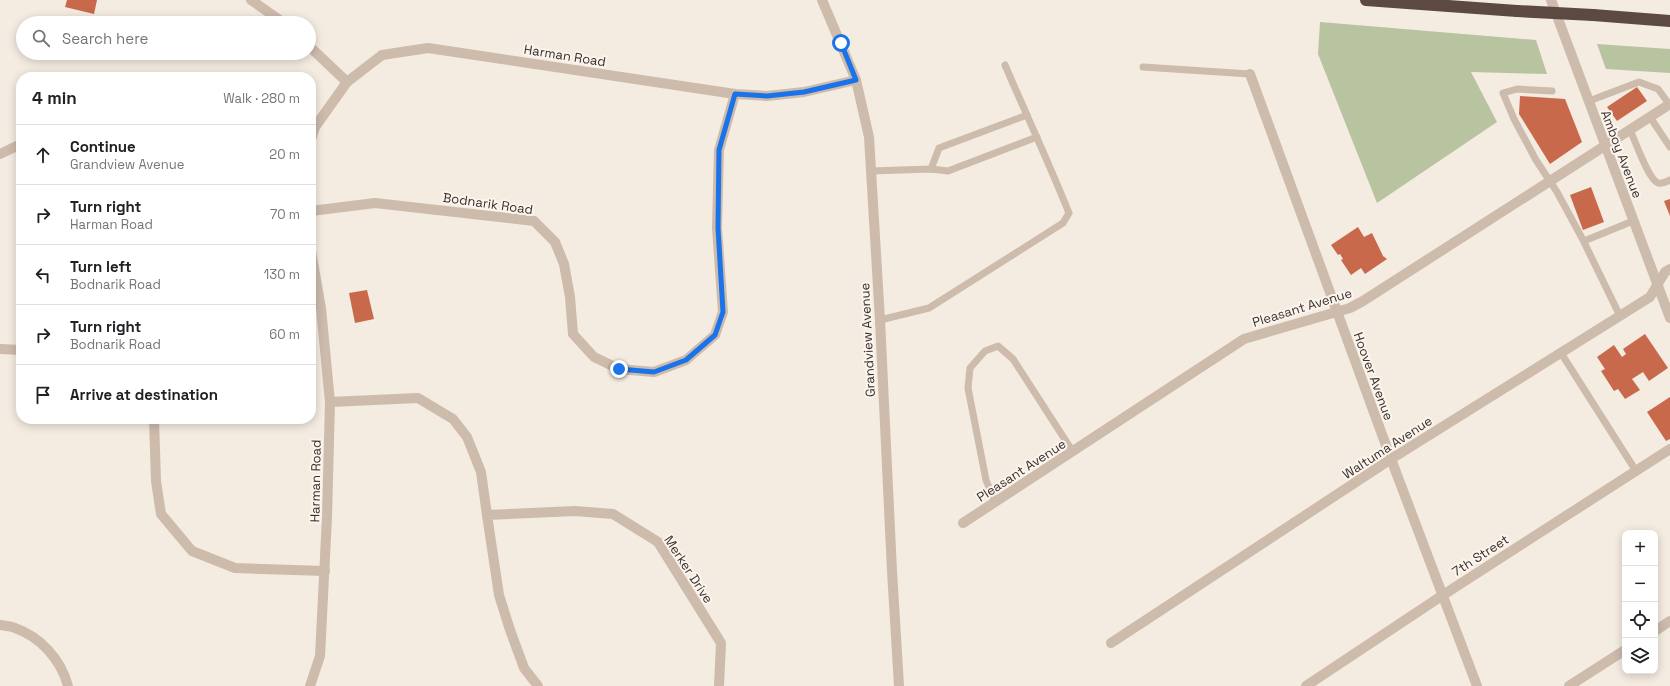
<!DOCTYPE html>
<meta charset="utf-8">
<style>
:root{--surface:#fff;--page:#f6f6f6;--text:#202124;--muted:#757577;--line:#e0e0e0}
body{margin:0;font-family:"Space Grotesk",sans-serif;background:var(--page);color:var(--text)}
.controls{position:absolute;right:12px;bottom:12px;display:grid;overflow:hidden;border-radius:8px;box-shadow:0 2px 10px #0003}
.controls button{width:36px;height:36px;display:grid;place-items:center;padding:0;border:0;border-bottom:1px solid var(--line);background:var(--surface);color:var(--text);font:20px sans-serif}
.stop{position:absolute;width:12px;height:12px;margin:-9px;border:3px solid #1a73e8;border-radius:50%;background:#fff}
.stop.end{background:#1a73e8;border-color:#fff;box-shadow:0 1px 4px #0008}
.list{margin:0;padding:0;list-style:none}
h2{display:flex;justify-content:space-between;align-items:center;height:52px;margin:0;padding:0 16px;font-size:17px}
h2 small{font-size:13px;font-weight:400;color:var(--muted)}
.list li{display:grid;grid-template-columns:26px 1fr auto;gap:12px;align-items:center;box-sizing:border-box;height:60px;padding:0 16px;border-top:1px solid var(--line)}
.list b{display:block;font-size:15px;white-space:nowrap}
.list p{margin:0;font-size:13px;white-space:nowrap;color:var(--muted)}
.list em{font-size:13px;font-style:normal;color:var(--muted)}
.icon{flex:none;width:22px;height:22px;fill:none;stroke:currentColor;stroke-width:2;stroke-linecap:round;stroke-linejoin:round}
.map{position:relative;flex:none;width:1670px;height:686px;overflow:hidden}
.search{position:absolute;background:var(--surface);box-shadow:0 2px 10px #0003;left:16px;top:16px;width:300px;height:44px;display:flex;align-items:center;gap:10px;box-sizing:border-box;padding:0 14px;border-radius:22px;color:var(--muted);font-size:15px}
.panel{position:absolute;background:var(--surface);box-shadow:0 2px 10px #0003;left:16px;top:72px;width:300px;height:352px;border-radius:16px}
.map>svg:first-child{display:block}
.green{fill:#b8c4a0}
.building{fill:#c8694b}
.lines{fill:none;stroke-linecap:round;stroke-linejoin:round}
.service{stroke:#cdbbac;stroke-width:7}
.minor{stroke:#cdbbac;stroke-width:10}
.tertiary{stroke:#cdbbac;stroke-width:10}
.motorway{stroke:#5c4a42;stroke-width:12}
.motorway-bridge{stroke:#5c4a42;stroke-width:12}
.route{stroke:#1a73e8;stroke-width:5}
.labels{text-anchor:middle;stroke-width:4;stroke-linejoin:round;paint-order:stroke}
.street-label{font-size:13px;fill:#3b302b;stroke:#fbf5ee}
</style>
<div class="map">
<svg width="1670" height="686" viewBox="0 0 1670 686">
<rect width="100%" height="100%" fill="#f4ebe1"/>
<g class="green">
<path d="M1320,22L1536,40L1547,74L1471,72L1497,122L1377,203L1318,54Z"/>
<path d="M1597,44L1670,49V73L1606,69Z"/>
</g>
<g class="building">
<path d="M67,0H97L94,14L65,7Z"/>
<path d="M1637,87L1647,101L1617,121L1607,107Z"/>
<path d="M1520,96L1565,99L1582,142L1550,164L1519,114Z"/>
<path d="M1591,187L1604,222L1583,230L1570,195Z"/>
<path d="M1670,199V216L1664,201Z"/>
<path d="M1358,227L1364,237L1372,233L1383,256L1387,259L1365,274L1361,268L1351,275L1341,260L1343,259L1340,254L1338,255L1331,245Z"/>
<path d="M367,290L374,319L355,323L349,293Z"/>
<path d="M1645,334L1668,368L1649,381L1643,372L1632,379L1640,390L1625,399L1618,389L1614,391L1601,371L1605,369L1597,357L1614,345L1622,357L1626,354L1623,349Z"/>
<path d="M1670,397V439L1666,441L1647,412Z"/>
</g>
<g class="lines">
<g class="service">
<path d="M1143,67L1250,74"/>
<path d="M1552,91L1517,89L1503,93L1514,119L1536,160L1557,192L1582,238L1620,316"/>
<path d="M1589,101L1639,82L1658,89L1669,104"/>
<path d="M1650,117L1670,147"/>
<path d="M1630,130C1635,140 1648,179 1658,183C1663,184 1666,182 1670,180"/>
<path d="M931,169L939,148L1027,115"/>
<path d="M871,171L931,169L948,171L1037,137"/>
<path d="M1584,241L1633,221"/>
<path d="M880,320L929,308L1063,223L1069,213C1049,163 1026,114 1005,65"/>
<path d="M1561,353L1636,471"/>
<path d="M995,503L986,480L968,388L970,368L985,351L998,346L1013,359L1073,452"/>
</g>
<g class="minor">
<path d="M251,0L284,23"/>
<path d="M309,46L347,82"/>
<path d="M1250,74L1391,459L1477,686"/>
<path d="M311,140L315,127L347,82L382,55L428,48L735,94L767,96L804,92L856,80"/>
<path d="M0,154L21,144"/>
<path d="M311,211L375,203L534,221L555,242L564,264L570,297L573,334L594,357L619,369L654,372L686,360L715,335L723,312L717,228L719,150L735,94"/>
<path d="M0,349L21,350"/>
<path d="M330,402L418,398L453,419L467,437L481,472L487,515"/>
<path d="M154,419L156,481L161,514L192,551L235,568L325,571"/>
<path d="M963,523L1244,339L1350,308L1363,301L1670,104"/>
<path d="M0,625C5,626 11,626 15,628C41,637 61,660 68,686"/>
<path d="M1655,631L1670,621"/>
<path d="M1111,643L1391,459L1650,297L1665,272L1670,269"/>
<path d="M310,686L320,656L327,517L330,402L321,308L311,251"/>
<path d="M538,686L524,668L510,630L499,595L487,515L575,511L613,514L658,542L721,643L719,686"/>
<path d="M1306,686L1443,595L1670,449"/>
<path d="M1569,686L1625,650"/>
</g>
<g class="tertiary">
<path d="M822,0L856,80L869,137L880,320L892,571L899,686"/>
<path d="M1551,0L1670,318"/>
</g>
<g class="motorway">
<path d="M1366,0L1517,11"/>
<path d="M1593,15L1670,21"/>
</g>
<path class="motorway-bridge" d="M1517,11L1593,15"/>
</g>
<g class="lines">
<path class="route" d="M619,369L654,372L686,360L715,335L723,312L718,228L719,150L735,94L767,96L804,92L856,80L841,43"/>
</g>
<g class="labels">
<g class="street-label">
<text transform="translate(565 55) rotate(9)" y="5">Harman Road</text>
<text transform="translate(1622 154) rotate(69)" y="5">Amboy Avenue</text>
<text transform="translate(488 203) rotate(8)" y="5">Bodnarik Road</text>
<text transform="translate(1302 307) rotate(-17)" y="5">Pleasant Avenue</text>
<text transform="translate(867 340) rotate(-93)" y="5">Grandview Avenue</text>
<text transform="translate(1374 376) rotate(70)" y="5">Hoover Avenue</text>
<text transform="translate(1387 447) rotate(-33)" y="5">Waltuma Avenue</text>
<text transform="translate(1021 470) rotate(-33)" y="5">Pleasant Avenue</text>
<text transform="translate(315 481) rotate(-89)" y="5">Harman Road</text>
<text transform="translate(1480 555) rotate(-33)" y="5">7th Street</text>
<text transform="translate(689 569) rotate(57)" y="5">Merker Drive</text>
</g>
</g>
</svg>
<div class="controls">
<button>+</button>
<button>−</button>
<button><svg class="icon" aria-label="locate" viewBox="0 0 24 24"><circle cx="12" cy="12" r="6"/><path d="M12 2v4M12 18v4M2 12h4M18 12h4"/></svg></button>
<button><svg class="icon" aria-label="layers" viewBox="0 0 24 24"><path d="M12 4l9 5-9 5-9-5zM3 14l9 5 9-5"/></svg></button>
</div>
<div class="stop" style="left:841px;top:43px"></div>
<div class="stop end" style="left:619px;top:369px"></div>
<div class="search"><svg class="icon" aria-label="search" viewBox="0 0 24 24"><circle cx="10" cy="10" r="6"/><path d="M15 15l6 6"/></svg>Search here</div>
<section class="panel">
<h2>4 min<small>Walk · 280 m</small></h2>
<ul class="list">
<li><svg class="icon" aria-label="ahead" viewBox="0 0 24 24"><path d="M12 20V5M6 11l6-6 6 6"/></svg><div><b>Continue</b><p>Grandview Avenue</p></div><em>20 m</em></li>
<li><svg class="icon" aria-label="right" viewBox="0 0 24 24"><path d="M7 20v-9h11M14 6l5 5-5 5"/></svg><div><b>Turn right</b><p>Harman Road</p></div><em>70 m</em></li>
<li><svg class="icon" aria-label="left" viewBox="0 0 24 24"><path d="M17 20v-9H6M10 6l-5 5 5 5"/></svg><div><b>Turn left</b><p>Bodnarik Road</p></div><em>130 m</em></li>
<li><svg class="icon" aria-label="right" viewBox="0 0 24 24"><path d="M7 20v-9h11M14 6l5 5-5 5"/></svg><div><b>Turn right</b><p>Bodnarik Road</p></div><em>60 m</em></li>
<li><svg class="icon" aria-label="arrive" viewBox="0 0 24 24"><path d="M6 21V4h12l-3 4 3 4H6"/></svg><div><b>Arrive at destination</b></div></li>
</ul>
</section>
</div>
